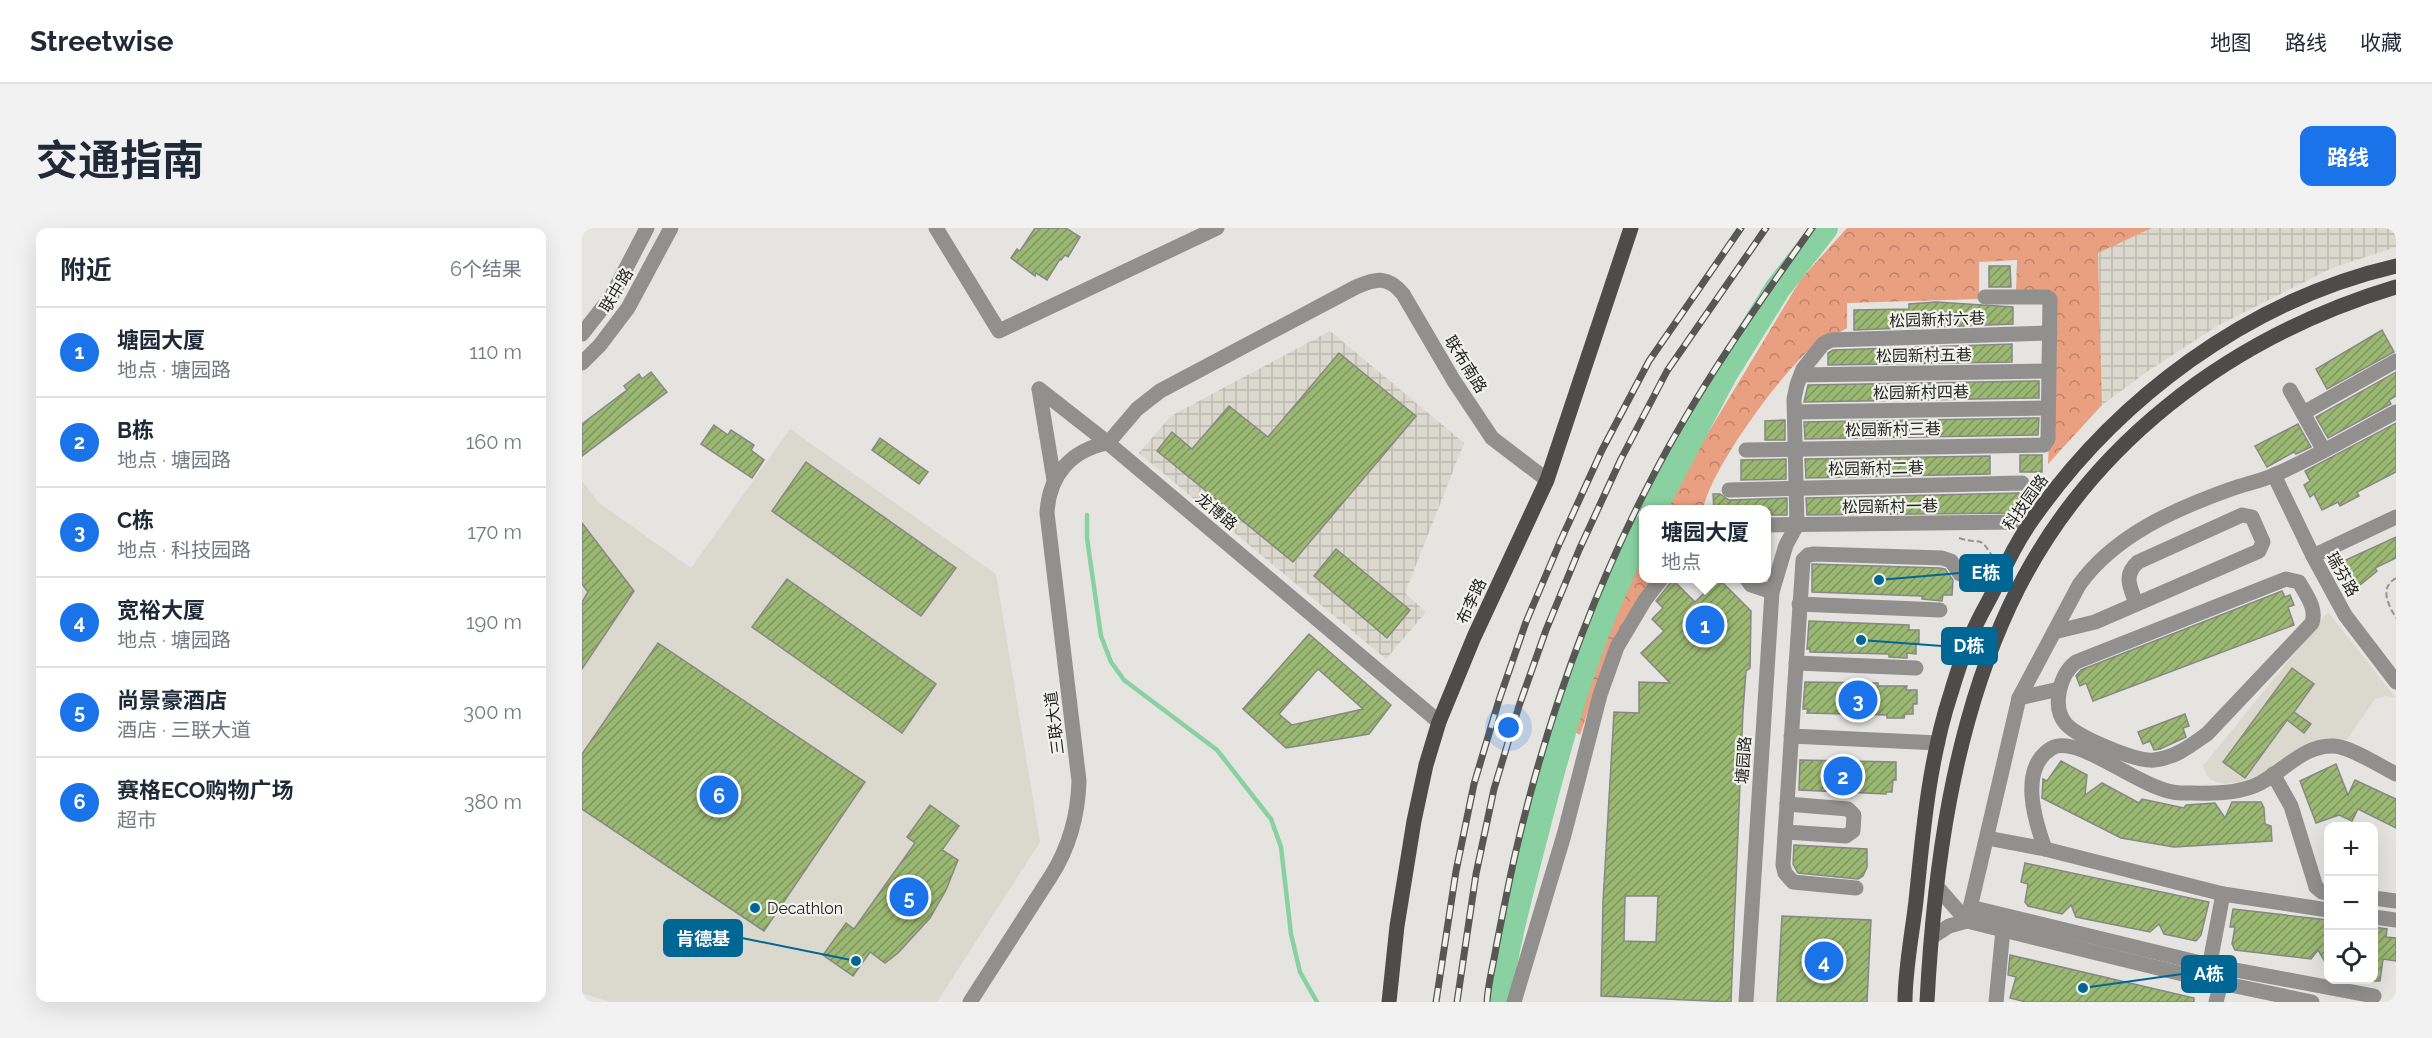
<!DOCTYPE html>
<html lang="zh">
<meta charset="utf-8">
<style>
:root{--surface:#fff;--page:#f2f2f3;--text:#1f2937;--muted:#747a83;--line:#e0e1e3;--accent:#1a73e8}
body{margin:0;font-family:Raleway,"Noto Sans SC",sans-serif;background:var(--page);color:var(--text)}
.controls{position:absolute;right:18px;bottom:18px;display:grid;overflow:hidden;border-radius:12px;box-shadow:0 6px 24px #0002}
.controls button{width:54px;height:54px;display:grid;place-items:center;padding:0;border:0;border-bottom:2px solid var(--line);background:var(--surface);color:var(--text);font:30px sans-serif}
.you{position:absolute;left:927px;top:500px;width:21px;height:21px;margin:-15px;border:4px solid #fff;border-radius:50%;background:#1a73e8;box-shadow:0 0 0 9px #1a73e833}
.badge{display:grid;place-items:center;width:39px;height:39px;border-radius:50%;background:var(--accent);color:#fff;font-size:20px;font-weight:700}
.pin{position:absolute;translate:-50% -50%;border:3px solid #fff;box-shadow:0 2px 6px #0006}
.popup{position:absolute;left:1057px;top:277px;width:132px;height:78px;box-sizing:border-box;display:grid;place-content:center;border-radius:12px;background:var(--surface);filter:drop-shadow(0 2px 4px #0005);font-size:20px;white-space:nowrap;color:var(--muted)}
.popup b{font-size:22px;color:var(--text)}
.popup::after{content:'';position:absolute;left:50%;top:100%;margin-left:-12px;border:12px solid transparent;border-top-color:var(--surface)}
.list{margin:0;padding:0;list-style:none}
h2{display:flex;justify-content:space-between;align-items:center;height:78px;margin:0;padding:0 24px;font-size:26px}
h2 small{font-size:20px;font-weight:400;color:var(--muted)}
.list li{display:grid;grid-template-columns:39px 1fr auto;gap:18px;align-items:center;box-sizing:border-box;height:90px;padding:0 24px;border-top:2px solid var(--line)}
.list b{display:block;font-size:22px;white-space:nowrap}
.list p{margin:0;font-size:20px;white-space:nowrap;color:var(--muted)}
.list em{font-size:20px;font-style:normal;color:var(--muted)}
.icon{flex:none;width:33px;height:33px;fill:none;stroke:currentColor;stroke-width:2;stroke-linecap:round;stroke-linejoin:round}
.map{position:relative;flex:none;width:1814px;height:774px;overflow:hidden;border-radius:12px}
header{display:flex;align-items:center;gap:36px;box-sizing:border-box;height:84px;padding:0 30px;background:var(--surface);border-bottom:2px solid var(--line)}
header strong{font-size:28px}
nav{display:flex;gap:33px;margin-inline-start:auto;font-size:21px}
.intro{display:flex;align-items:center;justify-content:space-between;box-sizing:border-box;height:144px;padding:0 36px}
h1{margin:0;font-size:42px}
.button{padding:15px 27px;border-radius:12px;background:var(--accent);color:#fff;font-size:21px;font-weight:700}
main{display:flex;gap:36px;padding:0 36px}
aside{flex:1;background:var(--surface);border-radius:12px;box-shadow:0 6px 24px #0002}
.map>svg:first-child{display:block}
.built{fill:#dbd9ce}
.industrial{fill:url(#industrial-grid)}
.forest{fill:url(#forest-crowns)}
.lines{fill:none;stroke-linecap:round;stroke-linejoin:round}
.stream{stroke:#89d1a1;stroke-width:4.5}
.river{stroke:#89d1a1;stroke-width:26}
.building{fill:url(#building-hatch);stroke:#878885;stroke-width:1.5;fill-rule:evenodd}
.path{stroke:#969592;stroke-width:2;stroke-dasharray:6 3;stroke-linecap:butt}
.minor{stroke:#91908f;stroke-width:15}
.major{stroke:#4e4c4a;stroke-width:15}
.rail-casing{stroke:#575755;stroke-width:7}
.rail{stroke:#f2f2ed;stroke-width:4.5;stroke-dasharray:14;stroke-linecap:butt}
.poi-dot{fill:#006694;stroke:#f2f2ed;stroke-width:2}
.labels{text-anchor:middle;stroke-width:4.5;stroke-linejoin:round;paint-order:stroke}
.street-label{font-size:16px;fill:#242423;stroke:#f2f2ed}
.poi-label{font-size:16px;fill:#242423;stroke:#f2f2ed;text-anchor:start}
.leader{fill:none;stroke:#006694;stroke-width:2}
.callout-dot{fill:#006694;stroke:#f2f2ed;stroke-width:2}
.callout{fill:#006694;stroke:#006694;stroke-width:2}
.callout-label{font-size:18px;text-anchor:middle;font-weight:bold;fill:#fff}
</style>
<header>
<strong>Streetwise</strong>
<nav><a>地图</a><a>路线</a><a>收藏</a></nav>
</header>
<div class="intro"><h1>交通指南</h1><a class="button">路线</a></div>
<main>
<aside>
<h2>附近<small>6个结果</small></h2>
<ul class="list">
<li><span class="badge">1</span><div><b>塘园大厦</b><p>地点 · 塘园路</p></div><em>110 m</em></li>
<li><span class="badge">2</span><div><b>B栋</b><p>地点 · 塘园路</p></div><em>160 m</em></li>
<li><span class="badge">3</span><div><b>C栋</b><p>地点 · 科技园路</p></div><em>170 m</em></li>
<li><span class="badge">4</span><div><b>宽裕大厦</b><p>地点 · 塘园路</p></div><em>190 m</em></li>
<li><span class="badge">5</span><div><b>尚景豪酒店</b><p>酒店 · 三联大道</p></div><em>300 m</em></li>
<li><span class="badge">6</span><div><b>赛格ECO购物广场</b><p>超市</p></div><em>380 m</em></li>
</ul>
</aside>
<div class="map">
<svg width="1814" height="774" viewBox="0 0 1814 774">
<defs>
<pattern id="industrial-grid" width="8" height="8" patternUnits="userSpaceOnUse" patternTransform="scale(1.5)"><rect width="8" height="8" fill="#dbd9ce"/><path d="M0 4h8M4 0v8" fill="none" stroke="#bcbab1"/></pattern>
<pattern id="forest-crowns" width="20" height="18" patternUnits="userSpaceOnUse" patternTransform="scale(1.5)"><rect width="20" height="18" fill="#e9a081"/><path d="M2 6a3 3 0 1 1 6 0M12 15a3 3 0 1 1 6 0" fill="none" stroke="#bd8269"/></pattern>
<pattern id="building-hatch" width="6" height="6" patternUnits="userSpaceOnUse" patternTransform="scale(1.5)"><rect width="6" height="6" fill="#9bb873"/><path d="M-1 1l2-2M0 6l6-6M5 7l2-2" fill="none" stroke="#7e955e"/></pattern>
</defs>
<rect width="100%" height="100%" fill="#e5e4e0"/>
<g class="built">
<path d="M208,201L414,346L458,614L355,774H28L0,765V253L17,275L109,340Z"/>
<path d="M1746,384L1814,470L1804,468L1793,471L1766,510L1762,513L1664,553L1643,556L1629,552L1625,548L1621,538Z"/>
</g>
<g class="industrial">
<path d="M1570,0H1814V19L1750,40L1635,98L1566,143L1520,177L1516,24Z"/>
<path d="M748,103L882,215L823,365L844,384L804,431L557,225L589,188Z"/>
</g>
<g class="forest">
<path d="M1265,0H1570L1516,25L1520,177L1466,236L1473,65H1434L1435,32L1397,34V71L1265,75V100C1252,108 1236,115 1225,124C1193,154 1130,240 1121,281L1083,282L1097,253L1219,51Z"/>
<path d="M1061,324L1062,350L1070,351L1044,391L1019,446L998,507L987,501L1041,365Z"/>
</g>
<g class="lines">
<path class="stream" d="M505,287V310L519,408L529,434L542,452L635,522L689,591L699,619L709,706L718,744L735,774"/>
<g class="river">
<path d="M1071,282L1142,147L1196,60L1243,0"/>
<path d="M916,774C924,715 940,658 955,600C982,494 1010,397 1062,300"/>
</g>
</g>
<g class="building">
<path d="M453,0H484L498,9L486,29L483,27L479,32L478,31L465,52L454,45L453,48L429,30L435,21L438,23Z"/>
<path d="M1407,38H1428L1429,59H1407Z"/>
<path d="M1354,74L1431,79V96L1272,102V82L1327,81V76Z"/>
<path d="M1800,102L1812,124L1745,161L1734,141Z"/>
<path d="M1430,116V134L1246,137V125L1251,122Z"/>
<path d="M757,125L834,188L711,334L575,223L590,204L610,221L647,178L686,209Z"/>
<path d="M69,144L85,164L0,228V196L45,162L42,158L57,146L60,151Z"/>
<path d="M1814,144V168L1807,172L1809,176L1746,210L1734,189Z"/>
<path d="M1457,153V170L1222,174L1226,157Z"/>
<path d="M1457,190L1456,207L1223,211L1222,194Z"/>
<path d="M1203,192V212H1183V193Z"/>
<path d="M1814,195V244L1775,264L1777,268L1758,278L1756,274L1740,282L1732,266L1728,269L1722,257L1728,253L1723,243Z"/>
<path d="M1716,196L1729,219L1714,226L1712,224L1685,239L1673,218Z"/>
<path d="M132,197L146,207L149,202L172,217L169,222L182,232L170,250L119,216Z"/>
<path d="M298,210L346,244L337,256L290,222Z"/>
<rect x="1438" y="227" width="22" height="17"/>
<path d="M1408,228V246L1224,250L1223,231Z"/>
<path d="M1204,231V251L1159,252V232Z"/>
<path d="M224,234L374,340L339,388L190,283Z"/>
<path d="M1437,265V285L1225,287L1224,270Z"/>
<path d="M1131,266H1138L1147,272L1205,270V287H1189V282H1132Z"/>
<path d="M0,295L52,363L0,441V374L6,364L0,356Z"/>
<path d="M1814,309V330L1793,340L1795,343L1772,362L1755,336Z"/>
<path d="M754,321L828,382L805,410L732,348Z"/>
<path d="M1230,336L1358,340L1363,341L1371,352L1370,367H1361L1360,373L1340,371V368L1230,364Z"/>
<path d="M205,351L354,456L320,505L170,399Z"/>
<path d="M1137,351L1169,383L1168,440L1164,443L1161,483L1149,774L1019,768L1021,674L1032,484L1057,485V454L1088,455L1059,425L1082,403L1070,391L1081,380L1074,373L1089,354L1091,352L1113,374ZM1043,668H1076L1074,714L1042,713Z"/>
<path d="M1700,363L1703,369L1708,367L1712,377L1706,379L1712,397L1511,473L1504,455L1498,458L1494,448L1499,442Z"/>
<path d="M1227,393L1327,397V402H1337V415H1334V426L1325,425V430L1307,429V426L1228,424V421H1225Z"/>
<path d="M727,406L809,477L787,506L704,520L661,481ZM736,441L781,481L710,497L697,486Z"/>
<path d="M76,415L283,554L182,703L0,581V526Z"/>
<path d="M1710,440L1732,456L1712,484L1729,496L1722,505L1705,492L1663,550L1641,534Z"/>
<path d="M1223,454L1296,455V458H1325L1324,462H1335V476H1331V486H1323L1322,490H1305V487L1225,485L1226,481H1221Z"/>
<path d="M1603,486L1607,498L1601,500L1604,509L1578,521L1572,522L1568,513L1561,516L1556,504Z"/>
<path d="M1218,532L1314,534V552H1311L1310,564H1304V566L1217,562Z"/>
<path d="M1479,533L1505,547L1503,567L1520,555L1557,575L1560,571L1602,580L1604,577L1633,575L1643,590L1650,574H1679L1682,580L1683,596L1689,598L1690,613L1592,619L1539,610L1460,570L1461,551L1465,553Z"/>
<path d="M1754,536L1766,567L1773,552L1814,571V600L1776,581L1770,593L1757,587L1734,595L1718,553Z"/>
<path d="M348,577L377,598L360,622L376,632L364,662L348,690L316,725L303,735L288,724L271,748L241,727L264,695L272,701L333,615L325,609Z"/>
<path d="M1212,617L1285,621V639L1281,648L1276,651L1216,645L1211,636Z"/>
<path d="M1443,635L1627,674L1619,707L1614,713L1582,706L1577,696L1568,704L1494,689L1489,677L1480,686L1446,678L1443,674L1446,656L1439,654Z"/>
<path d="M1651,681L1746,692V739L1736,722L1729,731L1653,722L1650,716L1653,699H1648Z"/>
<path d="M1200,688L1289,692L1285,774H1195Z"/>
<path d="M1791,699L1805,701L1804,709L1814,710V733L1801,731L1798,753H1791Z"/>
<path d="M1428,727L1612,770V774H1444L1428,770L1434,749L1426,747Z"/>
</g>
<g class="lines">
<g class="path">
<path d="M1377,310C1402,318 1396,305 1412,331"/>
<path d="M1814,350C1797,360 1806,376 1814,390"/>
</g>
<g class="minor">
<path d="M354,0L417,103L635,0"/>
<path d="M0,106L29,69L65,0"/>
<path d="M0,135L18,117L46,80L89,0"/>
<path d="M1219,147L1466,143"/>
<path d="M457,161L526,215L857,494"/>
<path d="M457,161L472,252"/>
<path d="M1708,162L1741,221"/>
<path d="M1213,184L1466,180"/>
<path d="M1721,185L1814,133"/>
<path d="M526,215L555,181L578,163L774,59C795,50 806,48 821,66L872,153L910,210L965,252"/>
<path d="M1164,222L1462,217L1466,211L1468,71L1465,69H1403"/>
<path d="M1692,247L1731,328L1763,387L1814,454"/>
<path d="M1147,262L1440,255"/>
<path d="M1184,297L1432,294"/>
<path d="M1731,328L1814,289"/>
<path d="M1164,350L1169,357L1190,364"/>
<path d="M1704,351L1717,354C1724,367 1735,380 1730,395L1625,506C1608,518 1593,530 1572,532C1554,534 1496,509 1484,496C1469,479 1478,446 1494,434Z"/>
<path d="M1217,376L1358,382"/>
<path d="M1472,404L1513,394L1677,323L1681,314L1670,289L1660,287L1556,334C1541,347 1548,359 1554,375"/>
<path d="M1214,435L1334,440"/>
<path d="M1437,470L1477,461"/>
<path d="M1209,508L1356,515"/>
<path d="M1691,546L1709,578L1734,659L1740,664L1746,665"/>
<path d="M1204,604L1264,608L1271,603L1272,587L1266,581L1205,576"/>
<path d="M1405,610L1463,621L1641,666L1746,682"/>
<path d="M1463,621C1453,593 1436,540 1470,520C1497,505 1562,565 1599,565C1623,565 1649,567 1672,558C1698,548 1720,516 1752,518C1769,519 1798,538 1814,546"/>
<path d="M1274,660L1211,654L1203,645L1201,637L1221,332L1226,327L1232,326L1360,330L1369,333L1378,346"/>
<path d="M1356,660L1385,693"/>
<path d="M1792,670L1814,673"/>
<path d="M1388,679L1627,737L1792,768"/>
<path d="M1792,689L1814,692"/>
<path d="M1385,693L1437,470L1497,357C1533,307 1593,281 1649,261C1663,256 1679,253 1692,247C1734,229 1774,205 1814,184"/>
<path d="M1350,709L1367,698L1385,693L1625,752L1730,774"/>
<path d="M1626,745L1641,666"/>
<path d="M388,774L469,648C488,618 496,588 497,553L465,285C467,247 489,222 526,215"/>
<path d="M932,774L982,607L1018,467L1035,419L1063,372L1080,350"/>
<path d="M1164,774L1190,364L1204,317L1215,297L1212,171L1215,157L1221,141L1241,116L1249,112L1468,105"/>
<path d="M1414,774L1421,702"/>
<path d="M1634,774L1639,755"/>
</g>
<g class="major">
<path d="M807,774L815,698L832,593L844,537L857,494L892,409L965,252L1049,0"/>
<path d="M1323,774C1323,741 1330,707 1334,673C1341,603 1347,532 1369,465C1375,445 1381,425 1390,406C1397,388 1408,372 1416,354C1425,334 1435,314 1448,295C1534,171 1666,72 1814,38"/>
<path d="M1345,774C1352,640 1371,499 1428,377C1503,217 1648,109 1814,59"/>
</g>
<defs>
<g id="rail">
<path d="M854,774L874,643L892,556L917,472L944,394L978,314L1020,222L1067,133L1159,0"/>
<path d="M875,774L894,646L912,561L937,478L964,402L997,322L1039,231L1085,143L1184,0"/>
<path d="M905,774C906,756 911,738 914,720C920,689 926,658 933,627C963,497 1009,367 1071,248C1116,161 1173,80 1230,0"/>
</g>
</defs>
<use href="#rail" class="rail-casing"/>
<use href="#rail" class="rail"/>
</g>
<circle class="poi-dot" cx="173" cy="680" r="6"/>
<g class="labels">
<g class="street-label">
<text transform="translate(34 62) rotate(-59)" y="6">联中路</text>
<text transform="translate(1355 91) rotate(-2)" y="6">松园新村六巷</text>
<text transform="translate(1342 127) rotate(-1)" y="6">松园新村五巷</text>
<text transform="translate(884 136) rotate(58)" y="6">联布南路</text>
<text transform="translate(1339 164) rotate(-1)" y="6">松园新村四巷</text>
<text transform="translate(1311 201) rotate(-1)" y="6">松园新村三巷</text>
<text transform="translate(1294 240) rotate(-1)" y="6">松园新村二巷</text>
<text transform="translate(1443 274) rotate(-54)" y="6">科技园路</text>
<text transform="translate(1308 278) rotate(-1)" y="6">松园新村一巷</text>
<text transform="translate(635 283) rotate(40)" y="6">龙博路</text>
<text transform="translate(1761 346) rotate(61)" y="6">瑞芬路</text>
<text transform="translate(889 373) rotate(-65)" y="6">布李路</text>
<text transform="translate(472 495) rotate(-97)" y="6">三联大道</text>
<text transform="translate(1161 532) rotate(-86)" y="6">塘园路</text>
</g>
<g class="poi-label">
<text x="185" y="686">Decathlon</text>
</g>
</g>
<path class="leader" d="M1297 352L1378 345M1279 412L1360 418M274 733L160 710M1501 760L1600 746"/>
<g class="callout-dot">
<circle cx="1297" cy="352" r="6"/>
<circle cx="1279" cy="412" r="6"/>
<circle cx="274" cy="733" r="6"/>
<circle cx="1501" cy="760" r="6"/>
</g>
<g class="callout">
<rect x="1378" y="327" width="52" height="36" rx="6"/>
<rect x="1360" y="400" width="55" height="36" rx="6"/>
<rect x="82" y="692" width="78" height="36" rx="6"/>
<rect x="1600" y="728" width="54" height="36" rx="6"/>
</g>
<g class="callout-label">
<text x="1404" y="351">E栋</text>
<text x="1387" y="424">D栋</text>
<text x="121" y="717">肯德基</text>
<text x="1627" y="752">A栋</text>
</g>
</svg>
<div class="controls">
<button>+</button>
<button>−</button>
<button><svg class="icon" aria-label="locate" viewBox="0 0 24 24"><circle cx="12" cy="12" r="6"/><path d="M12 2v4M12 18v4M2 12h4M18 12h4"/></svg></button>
</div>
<div class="you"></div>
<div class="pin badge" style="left:1123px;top:397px">1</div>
<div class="popup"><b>塘园大厦</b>地点</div>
<div class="pin badge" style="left:1261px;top:548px">2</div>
<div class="pin badge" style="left:1276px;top:472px">3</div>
<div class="pin badge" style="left:1242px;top:733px">4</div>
<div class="pin badge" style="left:327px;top:669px">5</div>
<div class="pin badge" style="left:137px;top:567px">6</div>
</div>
</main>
